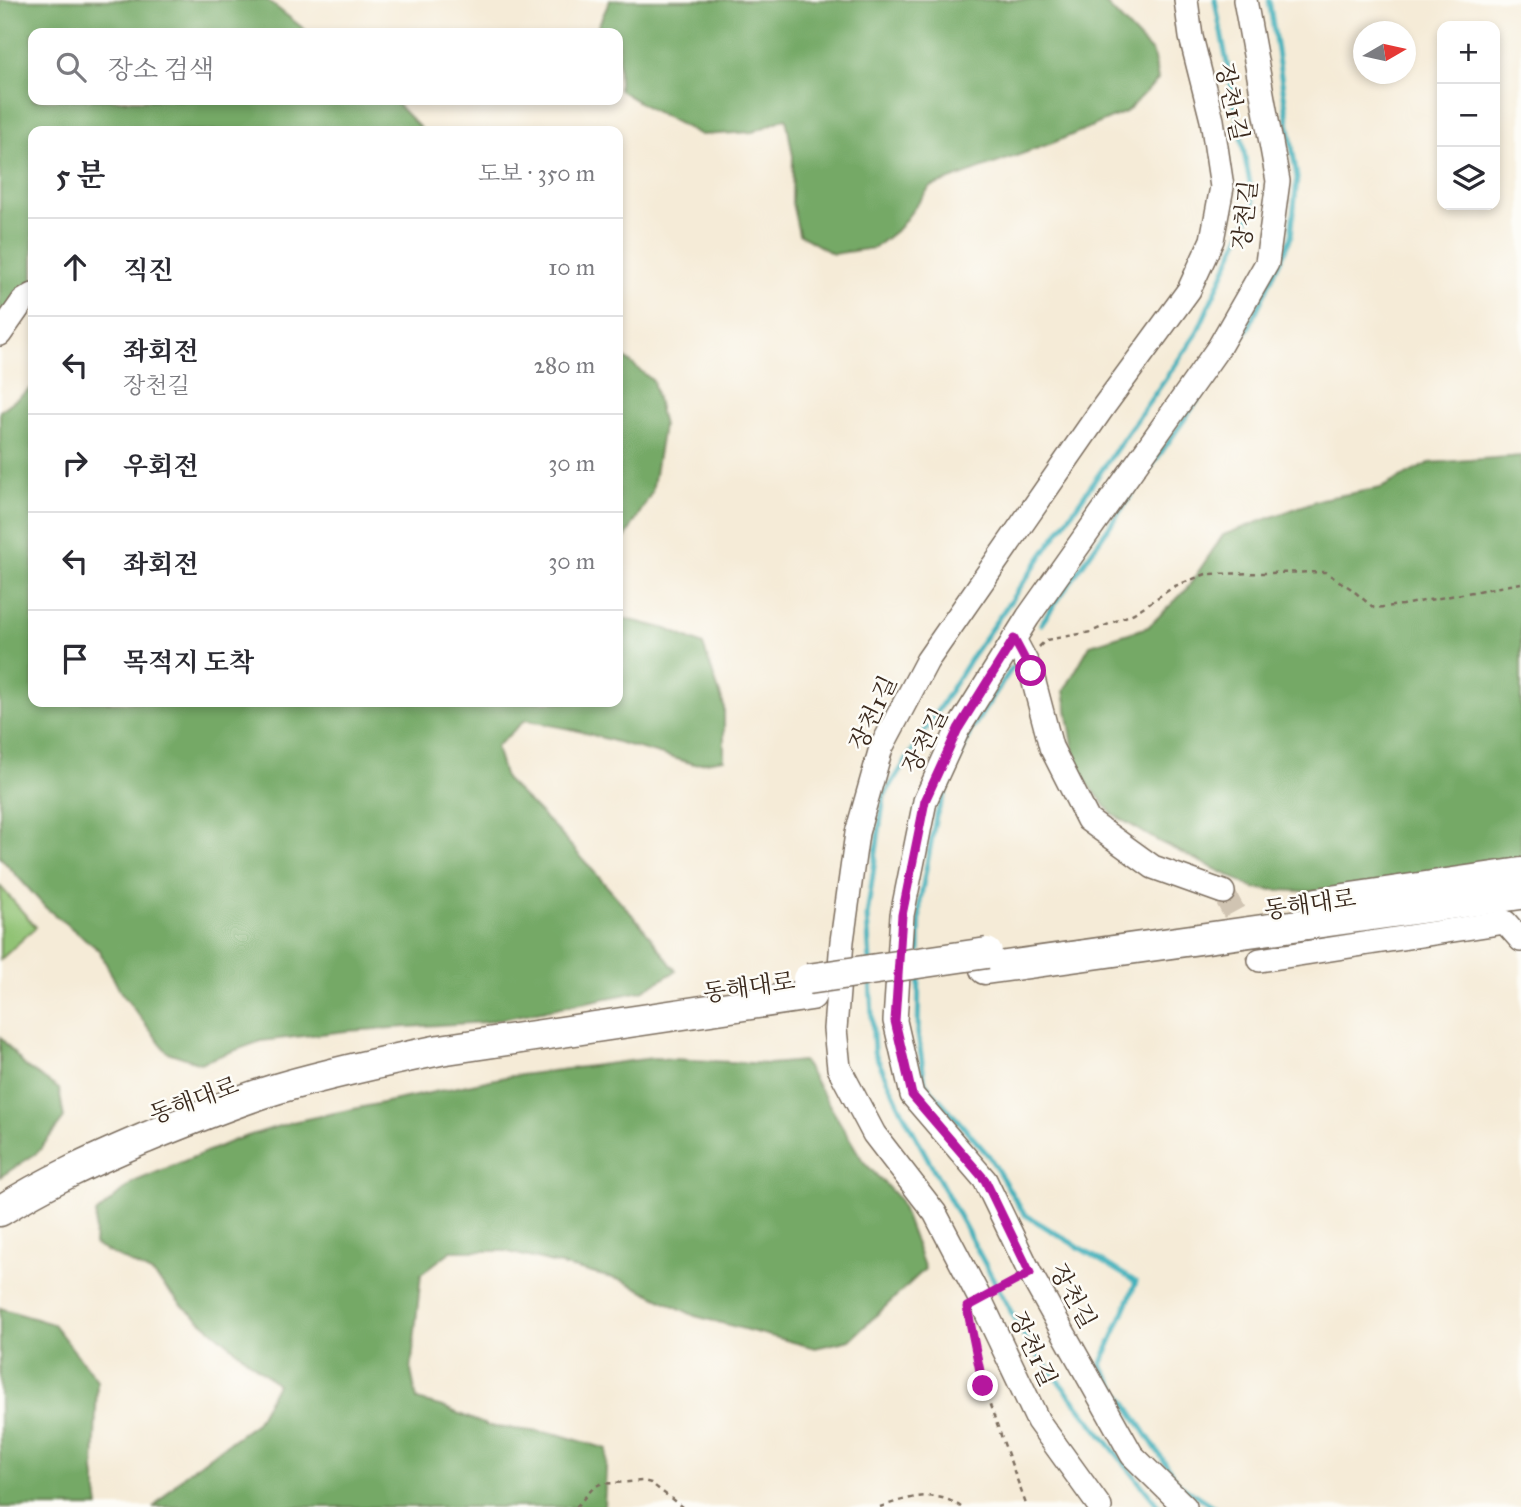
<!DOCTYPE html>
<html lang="ko">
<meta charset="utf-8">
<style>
:root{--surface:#fff;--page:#f2f2f3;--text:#2b2b33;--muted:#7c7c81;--line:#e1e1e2}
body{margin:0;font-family:"IM FELL Great Primer","Noto Serif KR",serif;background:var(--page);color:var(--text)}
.controls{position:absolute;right:21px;top:21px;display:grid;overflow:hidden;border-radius:14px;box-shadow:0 4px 10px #0003}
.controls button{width:63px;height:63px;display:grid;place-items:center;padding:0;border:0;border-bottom:2px solid var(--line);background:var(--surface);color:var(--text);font:35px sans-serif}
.compass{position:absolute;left:1353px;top:21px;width:63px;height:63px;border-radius:50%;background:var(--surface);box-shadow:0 4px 10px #0003;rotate:81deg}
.stop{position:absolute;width:21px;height:21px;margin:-16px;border:5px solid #b5179e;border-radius:50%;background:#fff}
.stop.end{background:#b5179e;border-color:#fff;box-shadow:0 2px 7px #0008}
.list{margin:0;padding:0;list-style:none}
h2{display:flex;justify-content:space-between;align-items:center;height:91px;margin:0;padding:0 28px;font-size:30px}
h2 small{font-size:23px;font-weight:400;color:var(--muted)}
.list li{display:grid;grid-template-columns:46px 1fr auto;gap:21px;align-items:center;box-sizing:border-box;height:98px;padding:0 28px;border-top:2px solid var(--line)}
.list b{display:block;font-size:26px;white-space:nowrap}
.list p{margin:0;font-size:23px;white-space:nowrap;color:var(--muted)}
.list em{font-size:23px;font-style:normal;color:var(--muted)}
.icon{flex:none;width:38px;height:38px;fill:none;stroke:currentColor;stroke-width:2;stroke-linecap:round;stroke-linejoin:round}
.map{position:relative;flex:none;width:1521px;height:1507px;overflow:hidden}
.search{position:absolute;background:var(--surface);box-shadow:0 4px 10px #0003;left:28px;top:28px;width:595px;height:77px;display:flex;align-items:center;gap:18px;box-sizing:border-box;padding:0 24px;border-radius:14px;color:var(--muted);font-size:26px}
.panel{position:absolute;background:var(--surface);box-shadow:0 4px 10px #0003;left:28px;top:126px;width:595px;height:581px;border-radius:14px}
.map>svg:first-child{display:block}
.green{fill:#91c374;stroke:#667649;stroke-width:2}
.forest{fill:#74a966;stroke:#586a42;stroke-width:2}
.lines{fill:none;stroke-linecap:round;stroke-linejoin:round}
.stream{stroke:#42b1bb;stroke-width:5}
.minor-tunnel{stroke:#d0c4b2;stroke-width:23;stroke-dasharray:23 11;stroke-linecap:butt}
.minor-casing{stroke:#7c6e5f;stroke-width:26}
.major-casing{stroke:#7c6e5f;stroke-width:33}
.path{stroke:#7c6e5f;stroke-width:2.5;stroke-dasharray:5 5;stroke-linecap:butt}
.minor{stroke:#fff;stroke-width:23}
.major{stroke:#fff;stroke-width:30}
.major-bridge-casing{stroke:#7c6e5f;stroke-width:33;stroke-linecap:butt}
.path-bridge{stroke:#7c6e5f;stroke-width:2.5;stroke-dasharray:5 5;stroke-linecap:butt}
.major-bridge{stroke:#fff;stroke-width:30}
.route{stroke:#b5179e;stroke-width:9}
.labels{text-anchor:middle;stroke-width:5;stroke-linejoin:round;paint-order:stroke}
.street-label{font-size:24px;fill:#3b2a1e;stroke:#fdfcf7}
</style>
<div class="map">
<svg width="1521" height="1507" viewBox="0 0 1521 1507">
<rect width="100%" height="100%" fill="#fdfcf7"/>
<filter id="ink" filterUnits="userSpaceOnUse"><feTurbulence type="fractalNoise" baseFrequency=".0143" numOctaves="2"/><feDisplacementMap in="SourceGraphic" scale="14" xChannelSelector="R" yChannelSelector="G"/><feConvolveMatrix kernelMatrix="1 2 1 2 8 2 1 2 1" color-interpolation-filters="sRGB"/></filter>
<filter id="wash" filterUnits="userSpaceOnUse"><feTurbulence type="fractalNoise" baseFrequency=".00686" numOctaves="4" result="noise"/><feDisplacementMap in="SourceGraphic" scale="28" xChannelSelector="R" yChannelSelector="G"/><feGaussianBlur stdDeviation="1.57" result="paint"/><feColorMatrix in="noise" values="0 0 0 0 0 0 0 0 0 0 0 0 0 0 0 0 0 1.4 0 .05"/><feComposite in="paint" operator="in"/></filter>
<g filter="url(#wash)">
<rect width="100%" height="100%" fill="#f5ebd7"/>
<path class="green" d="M0,886L36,927L0,960Z"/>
<g class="forest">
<path d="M0,0H267L309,33H33V100H393L423,131H33V287L0,319Z"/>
<path d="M610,0H1102L1153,53L1158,80L1126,112L1055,142L930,187L899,228L874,248L833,254L799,234L792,203L793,156L786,118L753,132L701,135L650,109L619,90L618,33H595Z"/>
<path d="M618,352L653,381L663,426L652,492L625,538L618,540Z"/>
<path d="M33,387V702H618V617L667,629L703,645L724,706V759L694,764L575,730L525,720L496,747L505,779L557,830L642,926L676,971L642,991L486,1022L346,1031L261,1041L200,1063L167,1052L120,991L99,950L46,908L0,857V411Z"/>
<path d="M1521,456V860L1321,892L1256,889L1160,842L1112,814L1077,770L1064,691L1090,645L1148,627L1186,590L1223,535L1321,499L1381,488L1429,463Z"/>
<path d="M0,1037L25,1066L59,1089L64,1118L38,1152L0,1177Z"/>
<path d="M653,1058L770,1064L803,1061L863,1161L899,1199L925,1269L850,1340L815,1348L695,1316L624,1281L505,1251H451L421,1274L411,1371L417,1400L443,1407L488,1426L557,1434L607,1449L604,1507H154L184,1475L256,1423L277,1384L183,1306L153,1274L94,1245L96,1214L133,1182L235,1140L292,1122L505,1077Z"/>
<path d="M0,1308L53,1324L97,1380L94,1470L99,1507H0Z"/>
</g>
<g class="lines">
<g class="stream">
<path d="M1041,624L1249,327L1291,237L1297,178L1269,0"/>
<path d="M919,952L920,901L936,816L970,732L1012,668"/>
<path d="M870,962L867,916L884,796L972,656L1196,335L1254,205L1215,0"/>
<path d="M919,973L918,1034L925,1083L989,1156L1024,1214L1136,1282L1101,1365L1179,1484L1214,1507"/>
<path d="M870,979L874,1052L902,1111L1028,1343L1159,1507"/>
</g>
</g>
</g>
<g filter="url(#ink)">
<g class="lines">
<path class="minor-tunnel" d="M1223,892L1260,960"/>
<defs>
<g id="minor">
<path d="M0,334L23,301L33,295"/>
<path d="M1014,639L1031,671L1051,747L1088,820L1153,867L1223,892"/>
<path d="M1260,960L1505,922L1521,940"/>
<path d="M1100,1507L1038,1421L979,1297L935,1213L874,1134L839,1068L835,1029L842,941L857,833L881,748L927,661L1104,406L1189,290L1212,240L1222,187L1212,120L1191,37L1186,0"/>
<path d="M1185,1507L1132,1455L1030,1273L985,1180L912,1095L895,1021L902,915L925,801L958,729L1028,617L1219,347L1267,263L1278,181L1245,0"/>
</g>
<g id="major">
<path d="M1317,903L1521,873"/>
<path d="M985,969L1521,894"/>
<path d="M0,1211C45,1182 94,1160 143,1139C187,1121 233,1102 279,1088C332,1073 386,1061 440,1050L811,995"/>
</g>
</defs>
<use href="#minor" class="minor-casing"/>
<use href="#major" class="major-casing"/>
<g class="path">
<path d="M1039,647L1046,640L1091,632L1134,613L1175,586L1206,574L1325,572L1350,588L1374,608L1402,605L1521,583"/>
<path d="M970,1327L983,1386L1027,1507"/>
<path d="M576,1507L593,1488L600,1484L643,1481L651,1483L682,1507"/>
<path d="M880,1507C907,1498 935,1488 961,1507"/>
</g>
<use href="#minor" class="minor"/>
<use href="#major" class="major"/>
<defs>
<path id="major-bridge" d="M808,979L987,953"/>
</defs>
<use href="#major-bridge" class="major-bridge-casing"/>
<path class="path-bridge" d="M967,1307L1030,1273"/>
<use href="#major-bridge" class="major-bridge"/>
</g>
</g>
<g class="lines" filter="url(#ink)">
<path class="route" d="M983,1386L967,1307L1030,1273L985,1180L912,1095L895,1021L902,915L925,801L958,729L1014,639L1031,671"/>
</g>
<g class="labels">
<g class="street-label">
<text transform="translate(1232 102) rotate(78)" y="8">장천1길</text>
<text transform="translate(1245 215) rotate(-84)" y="8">장천길</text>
<text transform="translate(873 713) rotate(-65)" y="8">장천1길</text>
<text transform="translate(925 741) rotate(-63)" y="8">장천길</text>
<text transform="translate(1310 904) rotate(-8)" y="8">동해대로</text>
<text transform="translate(749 987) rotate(-8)" y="8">동해대로</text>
<text transform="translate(194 1100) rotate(-20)" y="8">동해대로</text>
<text transform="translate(1073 1296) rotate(61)" y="8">장천길</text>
<text transform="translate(1033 1349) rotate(65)" y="8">장천1길</text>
</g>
</g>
</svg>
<div class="controls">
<button>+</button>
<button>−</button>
<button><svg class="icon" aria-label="layers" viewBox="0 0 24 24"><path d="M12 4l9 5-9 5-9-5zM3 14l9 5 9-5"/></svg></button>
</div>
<svg class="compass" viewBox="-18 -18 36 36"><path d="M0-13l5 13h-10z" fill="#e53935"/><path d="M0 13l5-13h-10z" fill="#7c7c81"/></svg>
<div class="stop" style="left:1031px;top:671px"></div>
<div class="stop end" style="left:983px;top:1386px"></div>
<div class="search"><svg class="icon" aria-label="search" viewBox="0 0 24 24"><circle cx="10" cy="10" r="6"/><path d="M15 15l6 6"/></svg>장소 검색</div>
<section class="panel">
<h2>5 분<small>도보 · 350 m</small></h2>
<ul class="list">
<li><svg class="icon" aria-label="ahead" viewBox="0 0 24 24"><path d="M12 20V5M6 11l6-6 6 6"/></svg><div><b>직진</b></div><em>10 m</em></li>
<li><svg class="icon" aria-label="left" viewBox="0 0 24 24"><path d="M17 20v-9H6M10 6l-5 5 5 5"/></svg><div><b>좌회전</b><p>장천길</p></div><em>280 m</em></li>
<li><svg class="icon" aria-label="right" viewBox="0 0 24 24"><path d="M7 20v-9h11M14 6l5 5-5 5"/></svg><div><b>우회전</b></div><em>30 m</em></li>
<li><svg class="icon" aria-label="left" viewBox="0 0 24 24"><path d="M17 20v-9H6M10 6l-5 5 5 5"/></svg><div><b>좌회전</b></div><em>30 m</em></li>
<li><svg class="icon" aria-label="arrive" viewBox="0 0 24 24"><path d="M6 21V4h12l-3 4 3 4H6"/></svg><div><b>목적지 도착</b></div></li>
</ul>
</section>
</div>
